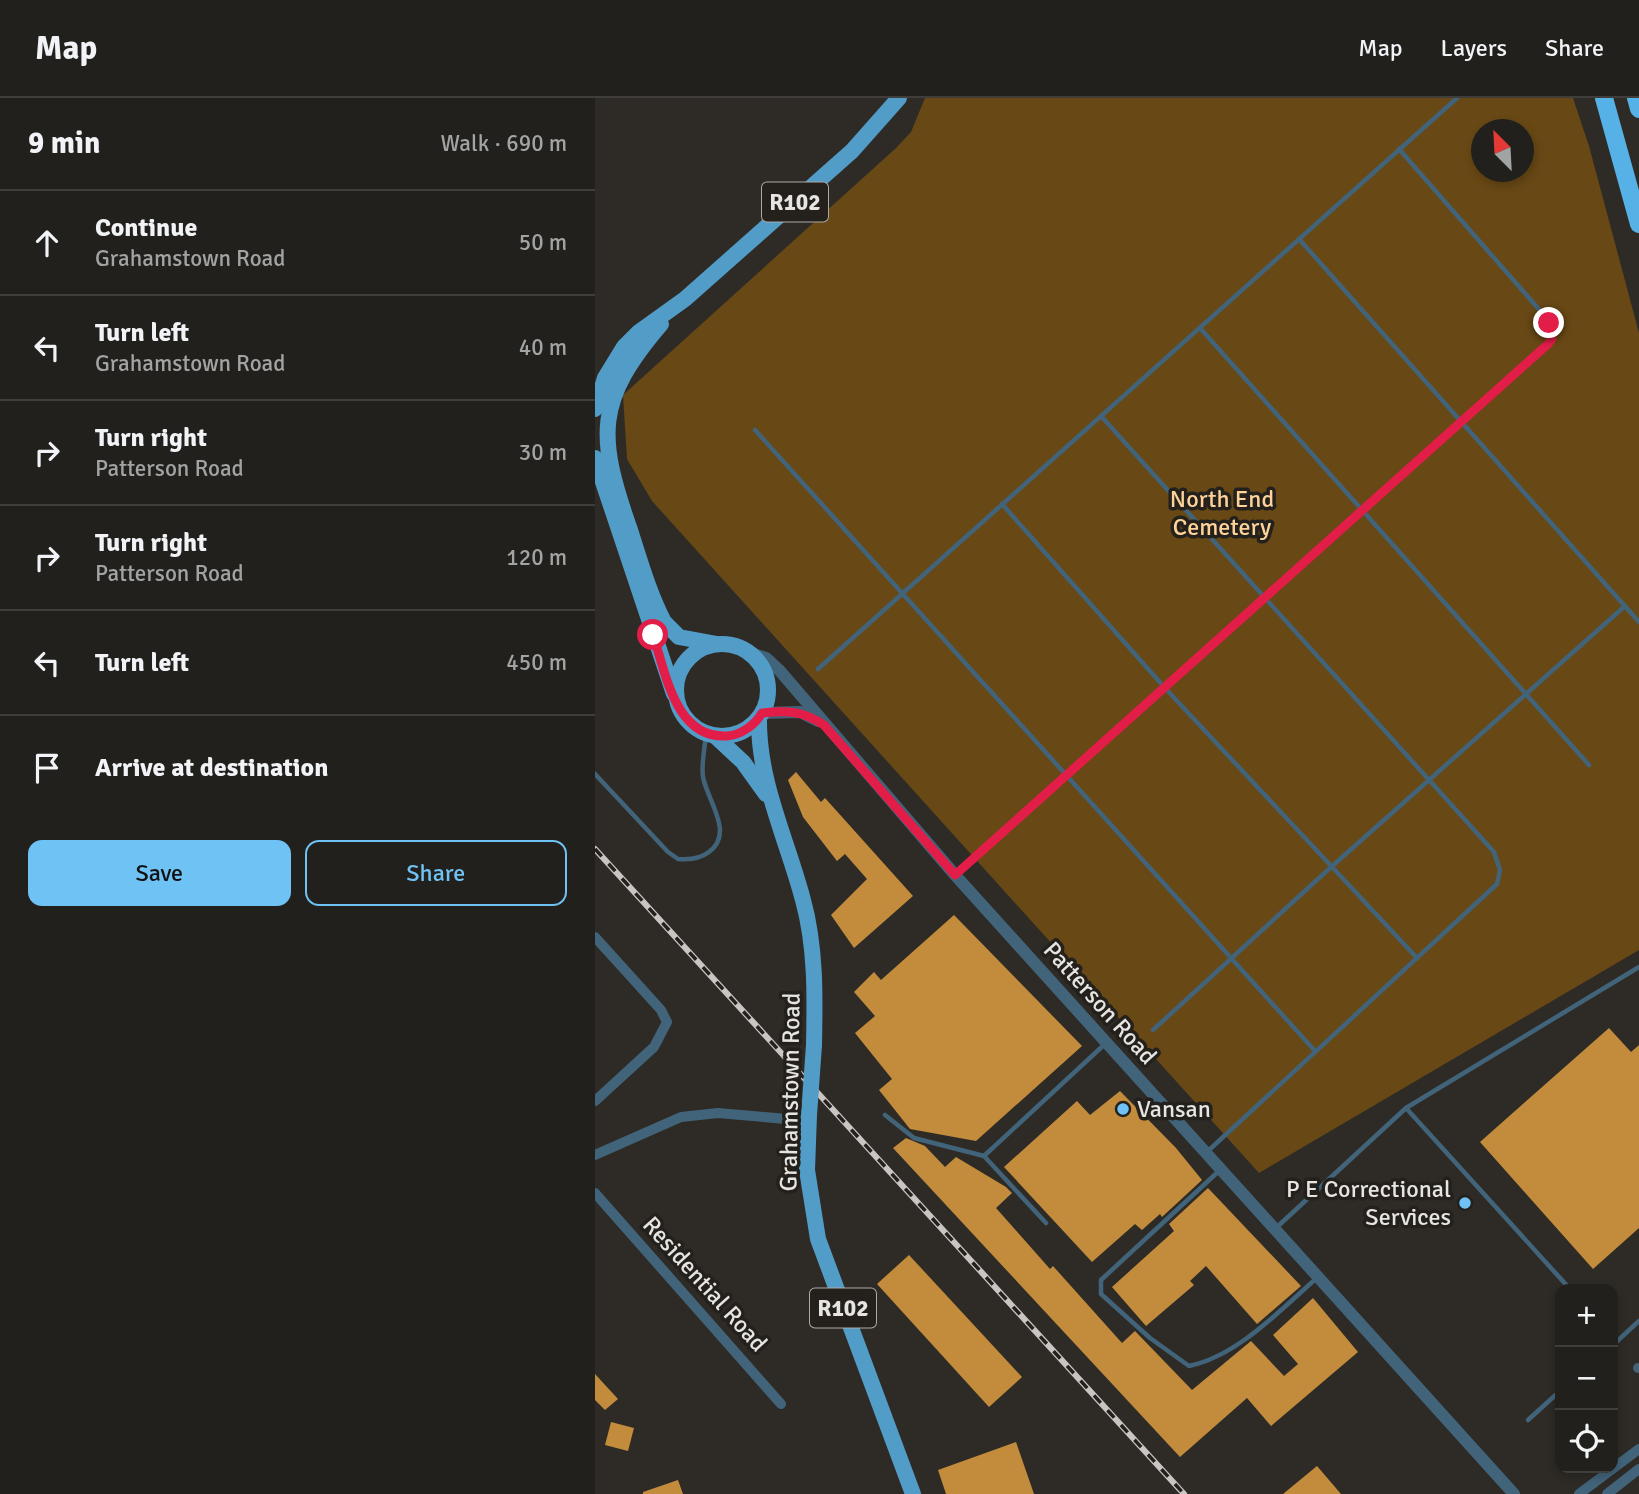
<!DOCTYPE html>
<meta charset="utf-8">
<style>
:root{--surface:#22201c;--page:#2e2d29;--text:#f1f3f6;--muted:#a2a3a3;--line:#3f3e3b;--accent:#6fc2f4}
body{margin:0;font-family:Signika,sans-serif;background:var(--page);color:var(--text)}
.controls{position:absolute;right:21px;bottom:21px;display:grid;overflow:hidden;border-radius:14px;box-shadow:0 4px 10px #0003}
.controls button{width:63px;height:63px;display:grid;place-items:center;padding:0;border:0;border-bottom:2px solid var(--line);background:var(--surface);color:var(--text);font:35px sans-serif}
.compass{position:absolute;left:876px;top:21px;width:63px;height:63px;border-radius:50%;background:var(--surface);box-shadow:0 4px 10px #0003;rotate:336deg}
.stop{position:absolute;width:21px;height:21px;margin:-16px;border:5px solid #e11d48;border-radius:50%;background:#fff}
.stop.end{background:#e11d48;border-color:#fff;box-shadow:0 2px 7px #0008}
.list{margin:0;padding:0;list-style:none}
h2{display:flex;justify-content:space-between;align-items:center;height:91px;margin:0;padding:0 28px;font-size:30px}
h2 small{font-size:23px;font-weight:400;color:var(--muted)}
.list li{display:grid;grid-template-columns:46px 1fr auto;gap:21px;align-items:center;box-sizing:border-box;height:105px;padding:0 28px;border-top:2px solid var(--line)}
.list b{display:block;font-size:26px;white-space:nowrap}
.list p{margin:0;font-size:23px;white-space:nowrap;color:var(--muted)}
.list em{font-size:23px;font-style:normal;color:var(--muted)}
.actions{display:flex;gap:14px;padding:21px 28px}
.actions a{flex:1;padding:16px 0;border:2px solid var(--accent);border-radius:14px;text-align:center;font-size:24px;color:var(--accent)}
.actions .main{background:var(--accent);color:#111}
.icon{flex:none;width:38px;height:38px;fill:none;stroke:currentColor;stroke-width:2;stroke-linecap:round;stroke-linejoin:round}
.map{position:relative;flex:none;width:1044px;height:1396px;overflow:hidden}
header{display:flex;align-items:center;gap:42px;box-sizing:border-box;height:98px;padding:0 35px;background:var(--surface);border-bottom:2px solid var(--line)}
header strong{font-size:33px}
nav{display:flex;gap:38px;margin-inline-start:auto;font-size:24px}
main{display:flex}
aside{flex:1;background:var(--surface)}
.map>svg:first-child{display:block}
.green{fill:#684815;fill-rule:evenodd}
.building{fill:#c38c3c}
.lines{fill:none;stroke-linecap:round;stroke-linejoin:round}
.service{stroke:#42647a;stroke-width:4.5}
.minor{stroke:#42647a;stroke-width:10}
.tertiary{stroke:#42647a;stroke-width:12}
.primary{stroke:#529cc8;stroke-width:16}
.motorway{stroke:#56b1e7;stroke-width:18}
.rail-casing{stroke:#c8c5c2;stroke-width:6}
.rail{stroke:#24211d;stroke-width:3.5;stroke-dasharray:10;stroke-linecap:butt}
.primary-bridge{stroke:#529cc8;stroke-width:16}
.route{stroke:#e11d48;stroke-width:9}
.poi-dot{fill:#6fc2f4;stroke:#24211d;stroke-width:2.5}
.labels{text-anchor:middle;stroke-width:7;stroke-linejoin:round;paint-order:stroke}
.shield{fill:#24211d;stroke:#acaaa7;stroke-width:2}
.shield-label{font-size:23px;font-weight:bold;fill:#e7e5e2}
.park-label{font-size:24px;fill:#fed299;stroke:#24211d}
.street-label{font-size:24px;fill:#e7e5e2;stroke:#24211d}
.poi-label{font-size:24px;fill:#e7e5e2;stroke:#24211d;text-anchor:start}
</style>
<header>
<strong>Map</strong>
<nav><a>Map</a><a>Layers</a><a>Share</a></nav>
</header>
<main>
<aside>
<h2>9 min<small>Walk · 690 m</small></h2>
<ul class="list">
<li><svg class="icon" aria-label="ahead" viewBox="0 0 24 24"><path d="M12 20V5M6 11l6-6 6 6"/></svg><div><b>Continue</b><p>Grahamstown Road</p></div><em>50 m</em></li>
<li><svg class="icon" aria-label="left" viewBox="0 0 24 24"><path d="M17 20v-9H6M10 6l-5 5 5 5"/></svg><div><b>Turn left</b><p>Grahamstown Road</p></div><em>40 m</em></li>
<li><svg class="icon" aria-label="right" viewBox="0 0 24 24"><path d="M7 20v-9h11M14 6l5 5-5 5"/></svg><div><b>Turn right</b><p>Patterson Road</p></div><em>30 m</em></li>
<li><svg class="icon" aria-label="right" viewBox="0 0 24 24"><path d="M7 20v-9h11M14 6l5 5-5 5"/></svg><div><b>Turn right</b><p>Patterson Road</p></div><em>120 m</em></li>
<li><svg class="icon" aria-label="left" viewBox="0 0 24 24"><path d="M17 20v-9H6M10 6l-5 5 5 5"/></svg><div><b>Turn left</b></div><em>450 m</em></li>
<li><svg class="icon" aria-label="arrive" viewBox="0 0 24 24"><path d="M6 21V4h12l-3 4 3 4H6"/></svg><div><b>Arrive at destination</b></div></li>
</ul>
<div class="actions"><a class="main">Save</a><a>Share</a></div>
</aside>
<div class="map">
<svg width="1044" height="1396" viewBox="0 0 1044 1396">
<rect width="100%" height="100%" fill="#2e2b26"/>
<path class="green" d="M330,0H978L994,48L1044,235V852L664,1075L57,403L32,361L28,297L301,50L316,34ZM886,32H928V74H886Z"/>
<g class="building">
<path d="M201,674L226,704L230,700L318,798L259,850L236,817L272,781L250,756L242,763L208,719L193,682Z"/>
<path d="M359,817L487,948L381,1043L315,1031L284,992L297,981L260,935L280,918L259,894L279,874L286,882Z"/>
<path d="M1014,930L1036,954L1044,947V1130L998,1171L885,1044Z"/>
<path d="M525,993L581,1050L607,1082L567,1119L565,1116L547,1132L540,1126L497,1164L409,1069L482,1003L495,1017Z"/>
<path d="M311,1040L330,1048L350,1069L361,1059L411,1089L417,1095L401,1110L455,1171L458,1168L527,1245L540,1233L597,1292L656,1243L689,1278L703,1266L678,1237L718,1200L763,1254L676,1328L652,1300L585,1359L298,1050Z"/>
<path d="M613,1090L706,1188L662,1226L611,1168L595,1183L599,1187L551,1228L517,1189L579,1133L574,1126Z"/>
<path d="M314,1157L427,1279L394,1309L282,1186Z"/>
<path d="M0,1276L23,1301L10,1312L0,1302Z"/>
<path d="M16,1324L39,1330L33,1353L10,1347Z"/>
<path d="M421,1344L439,1396H351L343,1372Z"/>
<path d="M722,1368L746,1396H688Z"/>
<path d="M83,1382L88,1396H48V1394Z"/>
</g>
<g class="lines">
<g class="service">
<path d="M704,141L1044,524"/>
<path d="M605,230L994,667"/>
<path d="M506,318L899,754L905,772L902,786L613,1053"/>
<path d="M160,332L720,953"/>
<path d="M407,406L570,590L822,860"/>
<path d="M223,571L862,0"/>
<path d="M0,676L73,754L83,761C95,762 105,761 114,754C140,735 112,702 108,679C106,665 110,650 111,636"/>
<path d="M360,776L957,241L954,225L948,216L804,51"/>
<path d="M558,932L735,770L1030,508"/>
<path d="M811,1010L975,1191"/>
<path d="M290,1017L319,1040L389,1058L511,945"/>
<path d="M389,1058L451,1125"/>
<path d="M625,1072L506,1182V1196L555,1240L594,1268C643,1258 686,1211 723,1179"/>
<path d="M682,1129L811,1010L1044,869"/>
<path d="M1018,1247L1044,1223"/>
<path d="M933,1322L965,1293"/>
</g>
<g class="minor">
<path d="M0,839L66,912L72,924L59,949L0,1003"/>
<path d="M0,1057L86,1019L123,1015L214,1023"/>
<path d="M0,1095L186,1306"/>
<path d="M1043,1270H1044"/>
<path d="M984,1396L1044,1351"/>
<path d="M1012,1396L1044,1371"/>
</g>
<g class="tertiary">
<path d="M155,555L171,560L185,573L360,777L919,1396"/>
<path d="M167,615L205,614L223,623"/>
</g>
<g class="primary">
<path d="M66,226C0,303 2,338 35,432C45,463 54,495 69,524L84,539L122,546"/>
<path d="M0,311L10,280L29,249L44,234L90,201L257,53L304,0"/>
<path d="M0,360L79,596"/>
<circle cx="127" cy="592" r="46"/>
<path d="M164,620C163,684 192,741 208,802C221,849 220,899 219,947"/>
<path d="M120,638L148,664L171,696"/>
<path d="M214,1017L212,1072L223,1141L318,1396"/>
</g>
<g class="motorway">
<path d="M1009,0L1044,126"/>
<path d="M1041,0L1044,11"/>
</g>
<defs>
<path id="rail" d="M0,751L589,1396"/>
</defs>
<use href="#rail" class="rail-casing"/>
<use href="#rail" class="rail"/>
<path class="primary-bridge" d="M214,1017L219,947"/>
</g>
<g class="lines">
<path class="route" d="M58,537C71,575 80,641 132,638C146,637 160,627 167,615C192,612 208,613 229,627L360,777L953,246L957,241L954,225"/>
</g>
<g class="poi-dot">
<circle cx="528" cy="1011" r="7"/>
<circle cx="870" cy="1105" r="7"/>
</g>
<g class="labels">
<g class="shield">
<rect x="167" y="84.5" width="66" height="39" rx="5"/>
<rect x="215" y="1190.5" width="66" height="39" rx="5"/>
</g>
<g class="shield-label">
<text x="200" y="112">R102</text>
<text x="248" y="1218">R102</text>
</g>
<g class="park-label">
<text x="627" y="409">North End<tspan x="627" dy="28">Cemetery</tspan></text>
</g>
<g class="street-label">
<text transform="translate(505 905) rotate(48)" y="8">Patterson Road</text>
<text transform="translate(195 994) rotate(-89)" y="8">Grahamstown Road</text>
<text transform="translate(110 1186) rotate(48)" y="8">Residential Road</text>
</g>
<g class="poi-label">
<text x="542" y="1019">Vansan</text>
<text x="856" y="1099" text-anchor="end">P E Correctional<tspan x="856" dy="28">Services</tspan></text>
</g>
</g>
</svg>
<div class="controls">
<button>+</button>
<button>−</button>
<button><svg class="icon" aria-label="locate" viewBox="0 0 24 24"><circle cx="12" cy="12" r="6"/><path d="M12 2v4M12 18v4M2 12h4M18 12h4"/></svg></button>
</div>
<svg class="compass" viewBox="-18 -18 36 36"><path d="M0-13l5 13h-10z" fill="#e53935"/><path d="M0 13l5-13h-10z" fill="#a2a3a3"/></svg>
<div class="stop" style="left:58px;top:537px"></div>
<div class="stop end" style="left:954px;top:225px"></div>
</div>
</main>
